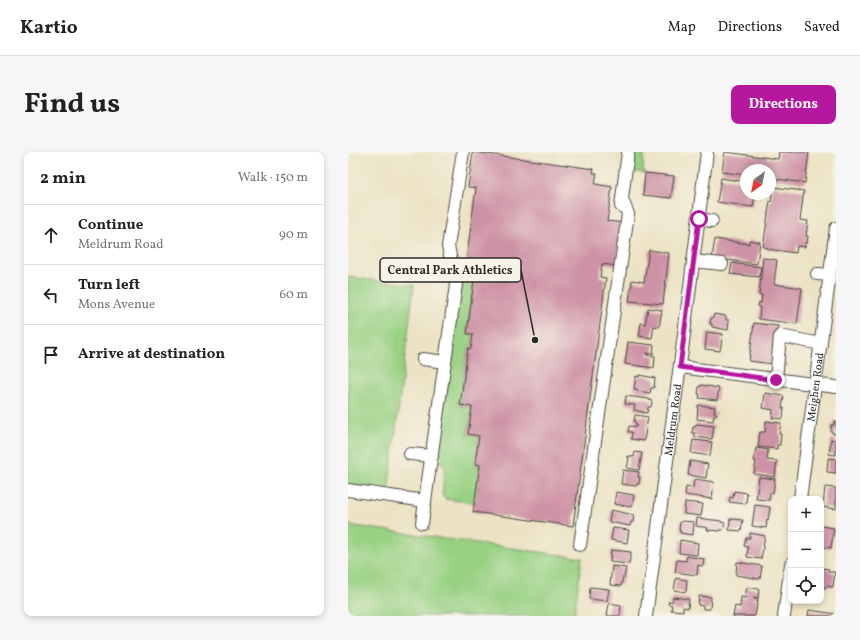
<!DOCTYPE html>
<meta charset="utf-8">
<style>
:root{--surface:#fff;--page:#f6f6f6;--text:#202124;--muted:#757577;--line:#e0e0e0;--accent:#b5179e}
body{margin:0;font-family:Vollkorn,serif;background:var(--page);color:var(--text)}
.controls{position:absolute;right:12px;bottom:12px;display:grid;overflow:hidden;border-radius:8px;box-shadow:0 2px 6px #0003}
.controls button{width:36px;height:36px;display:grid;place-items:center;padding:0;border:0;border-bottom:1px solid var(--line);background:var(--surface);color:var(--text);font:20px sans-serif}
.compass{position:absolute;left:392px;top:12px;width:36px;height:36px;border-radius:50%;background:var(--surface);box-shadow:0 2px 6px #0003;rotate:213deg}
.stop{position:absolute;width:12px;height:12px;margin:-9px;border:3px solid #b5179e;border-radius:50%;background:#fff}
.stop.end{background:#b5179e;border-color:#fff;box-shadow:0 1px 4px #0008}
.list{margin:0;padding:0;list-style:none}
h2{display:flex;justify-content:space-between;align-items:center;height:52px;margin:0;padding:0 16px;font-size:17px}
h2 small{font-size:13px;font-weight:400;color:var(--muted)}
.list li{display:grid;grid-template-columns:26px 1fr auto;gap:12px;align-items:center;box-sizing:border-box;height:60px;padding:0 16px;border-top:1px solid var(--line)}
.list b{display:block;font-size:15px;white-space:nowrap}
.list p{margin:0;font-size:13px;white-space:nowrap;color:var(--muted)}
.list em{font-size:13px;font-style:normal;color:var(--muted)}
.icon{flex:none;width:22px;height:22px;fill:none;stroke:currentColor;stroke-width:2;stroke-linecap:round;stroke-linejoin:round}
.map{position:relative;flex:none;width:488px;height:464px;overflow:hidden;border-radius:8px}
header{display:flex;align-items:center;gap:24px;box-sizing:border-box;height:56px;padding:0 20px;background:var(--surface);border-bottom:1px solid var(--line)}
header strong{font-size:19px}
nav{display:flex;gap:22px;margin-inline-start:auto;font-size:14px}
.intro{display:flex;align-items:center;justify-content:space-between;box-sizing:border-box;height:96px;padding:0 24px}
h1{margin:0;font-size:28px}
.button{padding:10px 18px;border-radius:8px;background:var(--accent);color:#fff;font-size:14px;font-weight:700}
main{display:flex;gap:24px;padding:0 24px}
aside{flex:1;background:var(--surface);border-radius:8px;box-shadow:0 2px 6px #0003}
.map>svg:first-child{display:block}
.green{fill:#99d183;stroke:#627e57}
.building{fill:#cd92a4}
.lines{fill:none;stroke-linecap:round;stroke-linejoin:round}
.minor-casing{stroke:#484742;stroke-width:14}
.minor{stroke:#fff;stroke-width:12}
.route{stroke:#b5179e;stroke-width:5}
.labels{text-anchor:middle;stroke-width:3;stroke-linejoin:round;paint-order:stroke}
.street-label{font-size:11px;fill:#2b2b2b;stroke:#f7f3e8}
.leader{fill:none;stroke:#2b2b2b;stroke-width:1.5}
.callout-dot{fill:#2b2b2b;stroke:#f7f3e8;stroke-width:1.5}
.callout{fill:#f7f3e8;stroke:#2b2b2b;stroke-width:1.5}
.callout-label{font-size:12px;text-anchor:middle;font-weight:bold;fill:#2b2b2b}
</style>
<header>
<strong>Kartio</strong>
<nav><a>Map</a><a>Directions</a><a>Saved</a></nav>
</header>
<div class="intro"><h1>Find us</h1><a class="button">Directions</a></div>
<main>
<aside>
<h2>2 min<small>Walk · 150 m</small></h2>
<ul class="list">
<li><svg class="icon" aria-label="ahead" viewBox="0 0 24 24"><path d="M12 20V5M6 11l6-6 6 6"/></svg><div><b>Continue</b><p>Meldrum Road</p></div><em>90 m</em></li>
<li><svg class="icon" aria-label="left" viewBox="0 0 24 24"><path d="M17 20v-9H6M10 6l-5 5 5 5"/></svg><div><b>Turn left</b><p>Mons Avenue</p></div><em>60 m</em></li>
<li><svg class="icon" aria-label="arrive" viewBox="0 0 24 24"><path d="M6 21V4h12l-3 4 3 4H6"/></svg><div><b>Arrive at destination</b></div></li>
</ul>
</aside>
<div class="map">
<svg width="488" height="464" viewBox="0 0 488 464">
<rect width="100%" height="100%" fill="#f7f3e8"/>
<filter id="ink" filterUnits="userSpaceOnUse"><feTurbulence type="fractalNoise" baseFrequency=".025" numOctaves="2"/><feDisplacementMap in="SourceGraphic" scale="8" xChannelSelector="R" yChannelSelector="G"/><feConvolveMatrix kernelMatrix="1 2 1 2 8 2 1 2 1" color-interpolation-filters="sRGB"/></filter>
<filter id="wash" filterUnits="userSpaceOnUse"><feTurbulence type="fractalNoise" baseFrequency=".012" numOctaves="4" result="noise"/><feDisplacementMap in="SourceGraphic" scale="16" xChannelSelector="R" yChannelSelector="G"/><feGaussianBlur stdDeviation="0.9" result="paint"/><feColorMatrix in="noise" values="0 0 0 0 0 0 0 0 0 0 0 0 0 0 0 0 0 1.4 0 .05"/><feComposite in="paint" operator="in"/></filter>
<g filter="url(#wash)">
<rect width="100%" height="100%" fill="#ece3c4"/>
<g class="green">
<path d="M284,0H296L295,16L297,21L282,19Z"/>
<path d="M114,124L116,125L126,127L119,181L125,183L123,197H120L112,253L124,255L120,282L131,284L127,312L132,313L127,351L97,347L94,343L97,317L95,312L89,307Z"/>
<path d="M0,125L66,133L40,341L0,335Z"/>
<path d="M0,373L234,406L226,464H0Z"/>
</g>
<g id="blocks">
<g class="building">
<path d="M125,0L246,17L245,21H249L247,32L264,35L259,69L275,71L269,114L254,112L252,125L258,126L225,374L125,360L132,313L127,312L131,284L120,282L124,255L112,253L120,196L123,197L125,182H119L126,127L116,125L128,36L120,35Z"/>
<path d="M377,0L430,7L431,0H461L457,31L422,26V18H398V23L374,20Z"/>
<path d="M297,21L326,24L323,46L295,43Z"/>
<path d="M373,26L398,30V42H407L405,55L369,50Z"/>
<path d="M425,35L456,39L452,68L460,69L458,84H460L459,91L457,90V95L449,94L448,101L419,97L420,96L415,95L422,49L423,50Z"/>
<path d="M367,87L401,92V88L412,90L409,112L364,106Z"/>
<path d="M301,98L321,101L315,152L281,149L284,128L296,130Z"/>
<path d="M415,106L429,108L426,132L454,136L449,172L411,167L412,155H410L411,150L413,151L414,143H411Z"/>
<path d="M384,111L413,115L411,125L382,122Z"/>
<path d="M300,156L314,158L311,175L306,174L304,186L291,184L293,171L297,172Z"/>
<path d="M366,162L378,164V168H381L380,178L364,175V172H362L363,166H365Z"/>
<path d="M406,171L430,174L425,212L401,209Z"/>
<path d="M359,180L375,182L372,199L357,197Z"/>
<path d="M280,190L306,193L305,202L299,201V203L307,204L306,216L277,212Z"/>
<path d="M291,223L307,226L306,236H303L302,241L289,239V237H286L288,224L291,225Z"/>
<path d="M353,233L371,236L369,248L351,246L352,242H350L351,234H353Z"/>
<path d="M417,241L436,244L434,256H436L435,267L424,266L425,258L415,256Z"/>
<path d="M278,244L301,247V248L304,249L303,255H300L299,261L286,258L287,253L277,252Z"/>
<path d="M350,253L367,255L366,261H369L368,264H366L365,269L349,267Z"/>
<path d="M287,263L300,265L296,289L283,287L284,280H280L281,274L288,275V271L286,270Z"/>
<path d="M418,269L433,271L431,282H433L432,293H429V297L410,295L412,280H417Z"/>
<path d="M486,269H488V282H485V280H483V273H486Z"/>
<path d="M348,272L366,274L364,287L346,285L347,281H344L345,275H347Z"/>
<path d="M483,287L488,288V303L481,302Z"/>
<path d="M345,288L364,290L362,304L343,301Z"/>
<path d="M408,296L420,298L419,308L429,309L427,325L406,322L408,309H406Z"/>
<path d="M287,300L294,301L291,318L279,316L281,306H280V304L286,305Z"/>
<path d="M480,306L488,307V321L479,320Z"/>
<path d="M342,309L360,312L358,326L340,323Z"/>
<path d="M275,318L291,320L290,325H292L291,332H289L288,334L273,332Z"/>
<path d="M411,325L427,327L425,341H422L421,348L408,347Z"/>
<path d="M347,327L366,330L364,347L337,343L338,335L345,336L346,328Z"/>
<path d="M477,335L488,336V357L475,355Z"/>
<path d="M386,339L399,341L398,352L381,350L382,345L385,346Z"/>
<path d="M268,340L286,343L284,355L266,352Z"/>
<path d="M337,350L355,352L353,364L336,362Z"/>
<path d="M407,353L422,355L420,369L419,368L418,376L404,374Z"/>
<path d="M263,358L286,363L285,370H283L282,374L261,370Z"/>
<path d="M349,366L373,369V370L377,371L375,378H372V379L359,378L360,376L348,374Z"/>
<path d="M382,367L395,368L393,379L381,378Z"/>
<path d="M334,369L346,370L345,383L332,381L333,379H331L332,370H334Z"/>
<path d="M473,374L486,376L483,396L473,395Z"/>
<path d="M265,376L281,378L279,391L263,388Z"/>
<path d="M402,381L417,384L413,407L399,405L400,395L396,394L398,386H402Z"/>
<path d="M332,388L350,391L349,403L331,401Z"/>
<path d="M263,398L283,400L281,412L262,410Z"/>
<path d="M339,404L356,407L355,414L350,413L349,423L327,420L329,408L338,409Z"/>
<path d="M389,410L414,414L412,427L388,423Z"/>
<path d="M264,414L278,416L276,426L275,425L273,434L262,433Z"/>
<path d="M473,416L481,417L480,420H487L485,435L478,434V436L473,435Z"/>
<path d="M328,426L339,428L338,440L326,438Z"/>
<path d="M242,435L261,437L259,449L241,447Z"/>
<path d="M399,435L411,437L410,446L406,445V447H410L407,464H385L387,454L392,455L393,445L398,446V444H397Z"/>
<path d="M351,444L363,445L362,457H355V454L350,453Z"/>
<path d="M325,445L341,447L340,456L335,455V459L323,458L324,453L320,452L321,449L324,450Z"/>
<path d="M261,451L273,453L272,464H259Z"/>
<path d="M461,458L488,462V464H460Z"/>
</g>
</g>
</g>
<g filter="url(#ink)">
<use href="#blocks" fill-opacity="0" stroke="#484742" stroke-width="1"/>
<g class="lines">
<defs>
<g id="minor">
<path d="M273,54L280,0"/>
<path d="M351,67L364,69"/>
<path d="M345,109L374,112"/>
<path d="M469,122L482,123"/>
<path d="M75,207L97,210"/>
<path d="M332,215L488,235"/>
<path d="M428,227L432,184L473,192"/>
<path d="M62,302L84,304"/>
<path d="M0,338L77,349L108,133L100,94L115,0"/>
<path id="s1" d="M452,347L488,76"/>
<path d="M74,371L77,349"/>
<path d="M232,393L280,62L274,47"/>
<path id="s2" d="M298,464L334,198L359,0"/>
<path d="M436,464L443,412"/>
</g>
</defs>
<use href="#minor" class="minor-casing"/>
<use href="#minor" class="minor"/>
</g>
</g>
<g class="lines" filter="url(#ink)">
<path class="route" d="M351,67L332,215L428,228"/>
</g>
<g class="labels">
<g class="street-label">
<text dy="4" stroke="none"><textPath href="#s1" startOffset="113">Meighen Road</textPath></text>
<text dy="4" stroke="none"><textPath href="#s2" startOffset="198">Meldrum Road</textPath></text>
</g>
</g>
<path class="leader" d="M187 188L173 118"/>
<circle class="callout-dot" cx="187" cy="188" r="4"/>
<rect class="callout" x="32" y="106" width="141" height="24" rx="4"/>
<g class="callout-label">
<text x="102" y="122">Central Park Athletics</text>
</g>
</svg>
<div class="controls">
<button>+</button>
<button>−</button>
<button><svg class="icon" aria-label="locate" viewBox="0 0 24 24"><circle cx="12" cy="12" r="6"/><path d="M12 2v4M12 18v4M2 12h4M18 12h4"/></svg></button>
</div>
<svg class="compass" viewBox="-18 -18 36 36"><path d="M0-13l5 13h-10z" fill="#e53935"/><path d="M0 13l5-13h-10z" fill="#757577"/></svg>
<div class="stop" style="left:351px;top:67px"></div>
<div class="stop end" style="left:428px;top:228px"></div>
</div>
</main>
